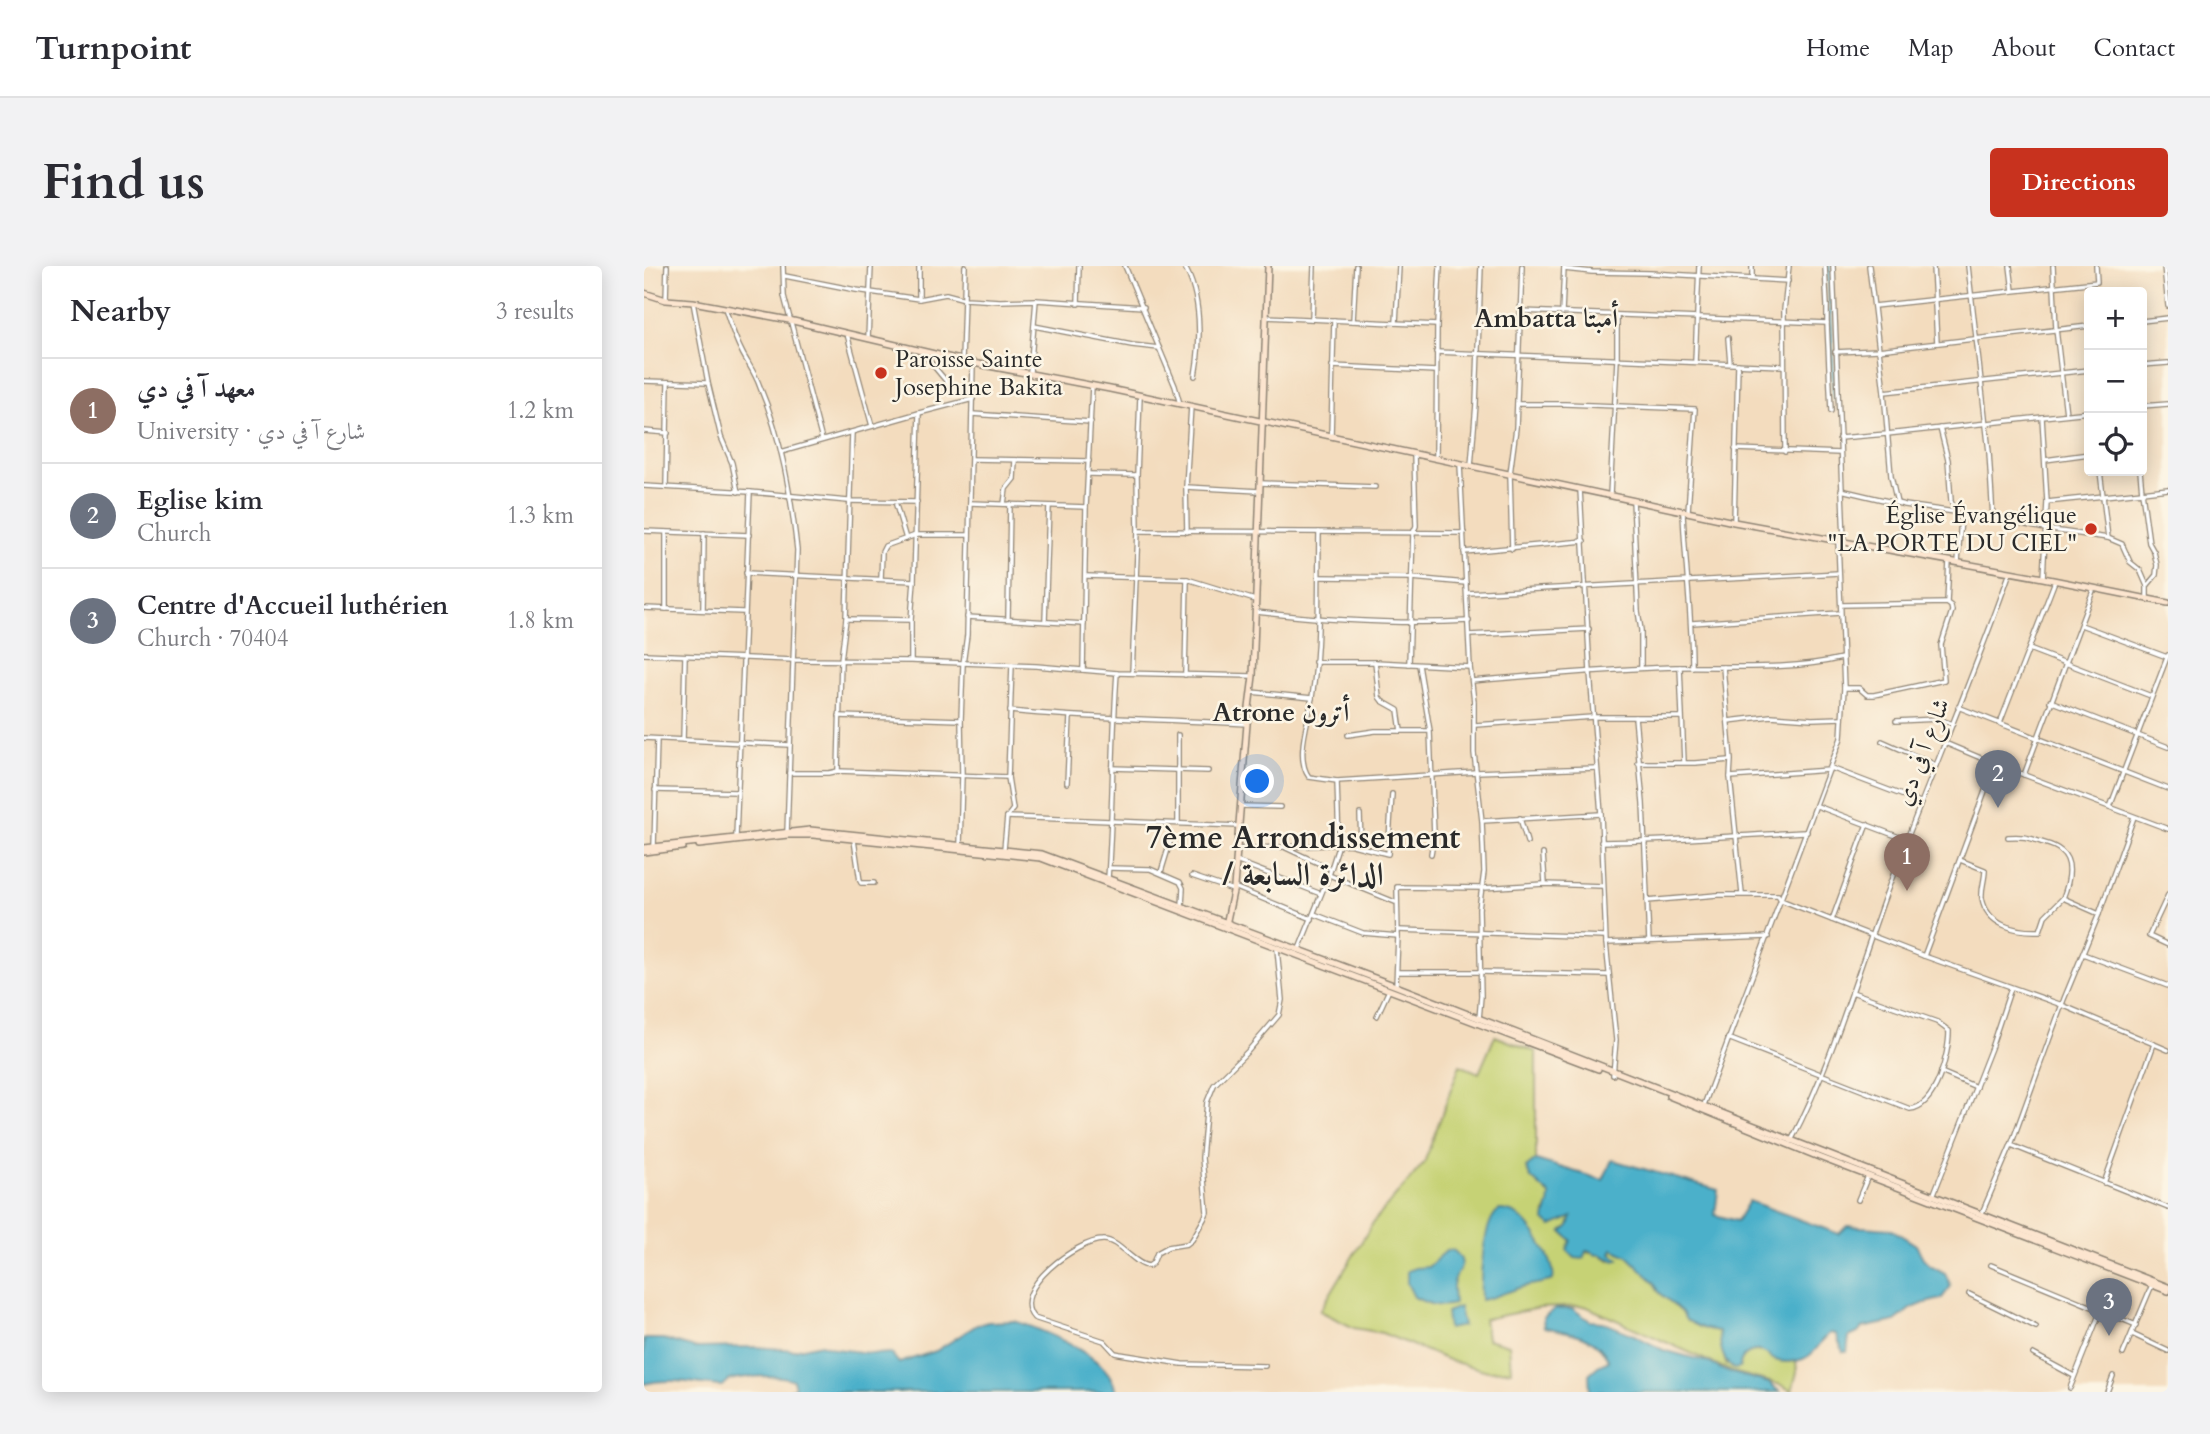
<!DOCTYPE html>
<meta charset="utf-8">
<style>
:root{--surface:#fff;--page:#f2f2f3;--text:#2b2b33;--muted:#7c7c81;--line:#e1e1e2;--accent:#c8321e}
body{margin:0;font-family:Cardo,Amiri,serif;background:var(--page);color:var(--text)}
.controls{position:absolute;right:21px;top:21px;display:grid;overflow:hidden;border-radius:7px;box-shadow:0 4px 18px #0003}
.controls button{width:63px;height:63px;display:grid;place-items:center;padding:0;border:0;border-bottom:2px solid var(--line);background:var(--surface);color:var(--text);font:35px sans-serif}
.you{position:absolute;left:614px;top:516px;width:24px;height:24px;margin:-18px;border:5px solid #fff;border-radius:50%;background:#1a73e8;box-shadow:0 0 0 10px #1a73e833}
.badge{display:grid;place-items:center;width:46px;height:46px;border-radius:50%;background:var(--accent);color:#fff;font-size:23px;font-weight:700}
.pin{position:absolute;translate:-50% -58px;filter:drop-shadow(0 2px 4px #0008)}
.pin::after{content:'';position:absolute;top:37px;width:24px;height:21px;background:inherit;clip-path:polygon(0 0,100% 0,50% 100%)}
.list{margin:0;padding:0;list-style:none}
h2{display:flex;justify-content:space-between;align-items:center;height:91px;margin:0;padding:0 28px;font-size:30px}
h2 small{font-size:23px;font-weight:400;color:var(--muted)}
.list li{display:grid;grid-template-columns:46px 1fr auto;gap:21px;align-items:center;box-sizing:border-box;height:105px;padding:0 28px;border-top:2px solid var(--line)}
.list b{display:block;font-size:26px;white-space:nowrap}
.list p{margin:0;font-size:23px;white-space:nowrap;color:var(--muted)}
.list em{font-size:23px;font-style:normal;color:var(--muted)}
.icon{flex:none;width:38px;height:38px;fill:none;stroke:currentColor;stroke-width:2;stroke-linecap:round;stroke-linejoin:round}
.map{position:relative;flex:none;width:1524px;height:1126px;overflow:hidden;border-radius:7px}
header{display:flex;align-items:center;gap:42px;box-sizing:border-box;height:98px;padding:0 35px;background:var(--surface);border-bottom:2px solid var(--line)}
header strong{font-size:33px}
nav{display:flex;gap:38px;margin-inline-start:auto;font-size:24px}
.intro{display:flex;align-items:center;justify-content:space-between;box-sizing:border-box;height:168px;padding:0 42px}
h1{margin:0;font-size:49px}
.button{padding:18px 32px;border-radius:7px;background:var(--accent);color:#fff;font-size:24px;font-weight:700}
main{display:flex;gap:42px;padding:0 42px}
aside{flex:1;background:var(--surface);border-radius:7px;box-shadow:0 4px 18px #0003}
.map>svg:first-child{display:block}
.green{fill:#c6d274;stroke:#787e50;stroke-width:2}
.water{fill:#4bb0ca;stroke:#3b6e7a;stroke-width:2}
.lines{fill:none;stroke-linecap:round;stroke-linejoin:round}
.canal{stroke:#4bb0ca;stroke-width:3.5}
.street-casing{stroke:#8f8474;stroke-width:6}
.secondary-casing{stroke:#8f8474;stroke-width:8}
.street{stroke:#fff;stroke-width:3.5}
.secondary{stroke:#fce5cf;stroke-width:5}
.poi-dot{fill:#c8321e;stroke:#fcf5e5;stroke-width:2.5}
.labels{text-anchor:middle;stroke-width:5;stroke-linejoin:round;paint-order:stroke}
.poi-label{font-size:24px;fill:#2b2b2b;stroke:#fcf5e5;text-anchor:start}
.street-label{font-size:24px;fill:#2b2b2b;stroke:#fcf5e5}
.neighbourhood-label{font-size:26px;font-weight:bold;fill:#2b2b2b;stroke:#fcf5e5}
.district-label{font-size:32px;font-weight:bold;fill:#2b2b2b;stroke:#fcf5e5}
</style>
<header>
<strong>Turnpoint</strong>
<nav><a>Home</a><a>Map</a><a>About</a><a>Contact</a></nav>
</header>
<div class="intro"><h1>Find us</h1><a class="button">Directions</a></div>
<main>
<aside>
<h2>Nearby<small>3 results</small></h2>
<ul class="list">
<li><span class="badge" style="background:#8d6e63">1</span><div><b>معهد آ في دي</b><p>University · شارع آ في دي</p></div><em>1.2 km</em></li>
<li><span class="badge" style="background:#6b7280">2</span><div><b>Eglise kim</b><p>Church</p></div><em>1.3 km</em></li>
<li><span class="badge" style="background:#6b7280">3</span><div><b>Centre d'Accueil luthérien</b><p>Church · 70404</p></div><em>1.8 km</em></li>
</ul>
</aside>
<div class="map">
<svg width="1524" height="1126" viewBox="0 0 1524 1126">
<rect width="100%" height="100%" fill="#fcf5e5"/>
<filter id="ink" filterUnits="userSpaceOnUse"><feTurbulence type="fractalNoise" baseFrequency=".0143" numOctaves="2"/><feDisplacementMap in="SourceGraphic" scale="14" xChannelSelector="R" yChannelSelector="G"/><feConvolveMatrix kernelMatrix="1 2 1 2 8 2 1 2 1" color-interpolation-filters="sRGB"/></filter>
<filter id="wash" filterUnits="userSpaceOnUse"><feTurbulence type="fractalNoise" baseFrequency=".00686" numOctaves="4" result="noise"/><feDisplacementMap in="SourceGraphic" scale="28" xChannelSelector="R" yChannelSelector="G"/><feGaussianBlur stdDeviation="1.57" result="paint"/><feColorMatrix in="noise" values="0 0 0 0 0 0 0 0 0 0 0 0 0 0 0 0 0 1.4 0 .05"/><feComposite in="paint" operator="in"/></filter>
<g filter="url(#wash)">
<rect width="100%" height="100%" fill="#f3dcbe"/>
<path class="green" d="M851,770L892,786V894L882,902L887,912L906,929L907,938L901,947L928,950L925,960L918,966L927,974L924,984L931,992C947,982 950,986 966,994L969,983L984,990L1010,1016L1015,1026L1038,1046L1042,1054L1058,1062L1075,1065L1082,1099L1095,1095L1100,1088L1109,1085L1121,1086L1141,1096L1152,1095L1153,1106L1148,1125L1137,1119L1089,1106L941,1040L896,1042L840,1053L843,1073L865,1079L867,1104L844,1105L807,1095L738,1067L710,1062L676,1045L730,955L780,897L816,799L835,807Z"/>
<g class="water">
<path d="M892,894L959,914L968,894L1074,924L1071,949L1093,955L1105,935L1195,968L1203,960L1247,963L1272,979L1279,992L1286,999L1301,1007L1307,1020L1297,1033L1281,1037L1266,1043L1251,1055L1218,1062L1214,1067L1205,1071L1203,1086H1199L1192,1068L1186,1067C1176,1075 1172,1088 1159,1093C1151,1096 1139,1097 1131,1094C1125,1092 1129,1091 1123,1088C1111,1080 1095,1088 1096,1102L1090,1103C1078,1096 1076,1079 1075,1065L1058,1062L1042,1054L1038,1046L1015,1026L1010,1016L984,990L969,983L967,987L975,993L971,995L955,988L952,989L947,985H942L939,993L931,992L923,984L927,974L918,966L925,960L928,951L908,960L901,955C901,945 907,939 906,929L887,912L882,902Z"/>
<path d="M855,944C861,944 866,945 872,948C887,958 913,996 909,1014C898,1018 886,1018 875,1022C862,1026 851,1032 837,1034C836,1014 838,955 855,944Z"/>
<path d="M809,984C828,1000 810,1003 809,1020C809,1026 810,1032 810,1038C794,1042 784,1038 770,1031L763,1017V1005L771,1002L784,1001L802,985Z"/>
<path d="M815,1041L819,1060L804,1063L802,1046Z"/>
<path d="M912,1043H929L946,1055L958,1056L990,1069L1019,1084L1064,1096L1081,1105L1125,1117L1136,1126H946L945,1108L954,1100L965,1095C953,1068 926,1067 900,1061L899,1052Z"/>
<path d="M370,1055C395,1062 447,1085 463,1106C468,1112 470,1119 473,1126H143L151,1121L149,1114C138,1108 99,1110 86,1114C85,1114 79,1120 77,1120C51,1118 27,1111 0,1118V1073H19L51,1082L112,1081L150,1084L177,1078L192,1083L233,1088L247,1087L255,1097L292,1085L333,1059L344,1056Z"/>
</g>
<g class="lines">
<g class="canal">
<path d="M1185,0L1186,39"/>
<path d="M1186,43L1190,133"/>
</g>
</g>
</g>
<g filter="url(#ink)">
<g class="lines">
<defs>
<g id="street">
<path d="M139,0L140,30L178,174"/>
<path d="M275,0V33"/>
<path d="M481,0L531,120L536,138"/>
<path d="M540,0C558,29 557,77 551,110"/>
<path d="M1181,0L1183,40"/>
<path d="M1189,0L1200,275"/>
<path d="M1225,0L1240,126L1247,210L1253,237"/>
<path d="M1289,0L1293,77"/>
<path d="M1324,0L1345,186L1349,252"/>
<path d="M1366,0L1369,25"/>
<path d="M1409,0L1412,63L1422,148"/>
<path d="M1520,0L1524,40"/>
<path d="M920,3L948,6L1006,7L1144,15"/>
<path d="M141,10L212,24L275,33L302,28L321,33L356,35L392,34L500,41"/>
<path d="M1108,12V0"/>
<path d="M22,34L23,0"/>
<path d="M49,36L64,117L77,171L88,197L94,226"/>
<path d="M434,38L435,0"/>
<path d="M1230,40L1453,16L1452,0"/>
<path d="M81,42C86,58 91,73 99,88C105,99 112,109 116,121C138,173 147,229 153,284L143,567"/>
<path d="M877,45L1183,57V41"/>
<path d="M918,47L920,0"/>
<path d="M622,51L793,59"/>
<path d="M668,53L670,0"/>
<path d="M709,55L712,0"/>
<path d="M1498,55L1524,52"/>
<path d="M752,57L755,0"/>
<path d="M1183,57L1187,145"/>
<path d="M390,60L488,79L515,82"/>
<path d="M203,68L228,160"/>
<path d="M224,72L227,0"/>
<path d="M1084,72L1086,97"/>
<path d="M278,86L307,121L313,124L329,122"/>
<path d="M792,86L1139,100"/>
<path d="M1191,86L1234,84L1445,60"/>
<path d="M318,95L321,0"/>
<path d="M1051,96L1055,0"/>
<path d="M1498,99L1524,97"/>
<path d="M688,100L792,105"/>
<path d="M386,106L392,34"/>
<path d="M0,115L64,117"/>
<path d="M1240,126L1445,104"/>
<path d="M873,138H921L1051,143L1044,245"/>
<path d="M1498,140L1524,138"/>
<path d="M275,147L329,133"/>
<path d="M328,148L447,156"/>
<path d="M1398,151L1403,236L1399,312"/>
<path d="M1296,162L1304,194L1307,235L1311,246"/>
<path d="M0,165L24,167"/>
<path d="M687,170L690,54"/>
<path d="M1195,172L1243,168L1445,146"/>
<path d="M1091,183L1196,187"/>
<path d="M137,186L275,147L270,315L267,354V394"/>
<path d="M1141,186L1140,44L1145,0"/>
<path d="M328,193L445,195"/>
<path d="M792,193L793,59L796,0"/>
<path d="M1401,194L1445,188"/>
<path d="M816,198L826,401L830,436V487L838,555L840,606L835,643L837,730L835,753"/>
<path d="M827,200L832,138L837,0"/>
<path d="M1456,205L1464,272L1478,278L1486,296L1496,304L1503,320"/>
<path d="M1496,205L1498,226L1524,223"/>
<path d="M444,208L493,209"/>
<path d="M616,217L731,221"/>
<path d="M0,220L106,226L204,235L273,236"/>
<path d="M22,221L24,116"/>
<path d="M542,221L615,225"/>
<path d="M936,223L946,406L957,548L962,677L972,774L969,809"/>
<path d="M1197,224L1261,239L1311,246L1317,250L1349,252L1401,263L1464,272"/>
<path d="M966,229L973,94V49"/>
<path d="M989,234L994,345L997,364V402"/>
<path d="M1403,236L1498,226L1505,277L1510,286L1513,299L1512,309L1503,320V333"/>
<path d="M326,237L442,241"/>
<path d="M360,238L362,223L370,213L371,194"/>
<path d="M252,239L262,273"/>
<path d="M1039,246C1041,298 1048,349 1048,401"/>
<path d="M1090,256L1094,98"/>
<path d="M0,265L105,269"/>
<path d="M494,265L820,267"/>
<path d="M543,266L542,221L547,140"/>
<path d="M675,266C674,325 677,391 665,448C661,466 653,495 665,511L693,515L832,506L953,502"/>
<path d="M868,283L866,208L872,162L878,0"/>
<path d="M820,286L940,275"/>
<path d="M1314,297L1317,250"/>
<path d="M102,307L270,315"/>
<path d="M442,310L543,313L611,334"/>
<path d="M675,311L768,312L822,317"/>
<path d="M237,313L238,286L241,280L272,269H325"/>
<path d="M823,327L1195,307"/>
<path d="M1303,337L1305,295"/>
<path d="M1197,339L1303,337L1307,340L1308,345L1297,379L1300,414L1230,429H1223L1215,422H1200"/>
<path d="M0,342L99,346"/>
<path d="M22,343V266"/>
<path d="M59,344L60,267"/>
<path d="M612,346C682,354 754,359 825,355"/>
<path d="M323,351L440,358"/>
<path d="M364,351L366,238"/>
<path d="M202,353L267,354"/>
<path d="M401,355L405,240"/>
<path d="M1048,357L1196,347"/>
<path d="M1437,359L1523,391"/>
<path d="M825,369L945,363"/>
<path d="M1385,383L1507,430"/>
<path d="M0,388L150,394L267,395L392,400L473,407L609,410"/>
<path d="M671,396H731L826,401"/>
<path d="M731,396L735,431L738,435L754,444L757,465"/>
<path d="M765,398L769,267L772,260L770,188"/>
<path d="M775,399L786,465L790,569L787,588"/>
<path d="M1036,401L1040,496"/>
<path d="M1079,401L1087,494L1086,511L1098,628"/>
<path d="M439,404L442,241L448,120"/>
<path d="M488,407L494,265L493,209L496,130"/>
<path d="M541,409L543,313"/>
<path d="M828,415C896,409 964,403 1032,401C1087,400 1144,405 1198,392"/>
<path d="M607,426L668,432"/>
<path d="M1406,435L1524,481"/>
<path d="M1314,441L1524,523"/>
<path d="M366,445C445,453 524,453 603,458"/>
<path d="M195,450L317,454"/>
<path d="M991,451L999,537L1005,676"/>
<path d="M1084,455L1127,450L1168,453L1198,452"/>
<path d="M1252,455L1294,453L1309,458"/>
<path d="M1356,457L1411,315"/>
<path d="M831,459L949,451H1037"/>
<path d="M534,469V557"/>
<path d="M704,469L731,465H785"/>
<path d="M0,472L146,479"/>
<path d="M39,474L41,390"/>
<path d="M1238,475L1292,499"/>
<path d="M1301,477L1351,498L1524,563"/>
<path d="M994,497H1051L1086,494"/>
<path d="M468,502L564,505"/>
<path d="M1187,502L1276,536"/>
<path d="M194,505L197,394L202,353L208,166"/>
<path d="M145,507H185L194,505L364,511"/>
<path d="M1380,509L1450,322"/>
<path d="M1086,511L1185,504"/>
<path d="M423,517L426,451"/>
<path d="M11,524L93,526"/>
<path d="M596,540L636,541"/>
<path d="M1173,540L1263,574"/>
<path d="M1466,541L1524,389"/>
<path d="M716,548L717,579"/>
<path d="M363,551L595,560"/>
<path d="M876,552L883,576"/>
<path d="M838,555L957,548"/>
<path d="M92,571L106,226"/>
<path d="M1364,571C1377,570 1385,571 1397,576C1404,578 1412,580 1417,585C1431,596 1424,619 1419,632"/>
<path d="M210,574L216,615L217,617H230"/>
<path d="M957,576C1026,576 1094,569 1163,566"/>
<path d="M316,579L318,509L317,454L319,398L323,369L329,97"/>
<path d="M10,581L13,473"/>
<path d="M642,582L687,603"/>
<path d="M360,583L363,551L369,543L364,511L368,399"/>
<path d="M593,583L705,578L744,588L748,528"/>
<path d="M899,588L901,617"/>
<path d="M1316,594L1341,604C1341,614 1337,622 1338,632C1343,660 1373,666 1396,665L1401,650L1419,632L1455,648"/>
<path d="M592,595L677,628"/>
<path d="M465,602L506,603L536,616L539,622L538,640"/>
<path d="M517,606L528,570"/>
<path d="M685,609L751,636"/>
<path d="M548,610L589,624"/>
<path d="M464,612C469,544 468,475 473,407"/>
<path d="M590,621L668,653"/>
<path d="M1524,629L1505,670L1524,679"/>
<path d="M1003,635L1073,629H1134L1137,634L1152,640L1280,690L1418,739L1524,784"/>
<path d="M670,648L719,667L754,670"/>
<path d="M1188,654L1223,558"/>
<path d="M754,664L961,671"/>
<path d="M962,677L1124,671"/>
<path d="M655,683L685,609L695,578L693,515"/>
<path d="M1439,688L1524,720"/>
<path d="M1280,690L1351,498"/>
<path d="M753,706H837L964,709"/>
<path d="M752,720L754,670L753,621L839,622L900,618L959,620"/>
<path d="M733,750L745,724"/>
<path d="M1084,772L1266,843C1292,841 1305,788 1305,765L1293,756L1208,726"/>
<path d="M1297,806L1332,821"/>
<path d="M1060,839L1197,472L1200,422L1194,275"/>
<path d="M1147,875C1188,797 1212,711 1242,628C1282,520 1328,415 1366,306"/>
<path d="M1367,879L1524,942"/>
<path d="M1460,917L1510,778"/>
<path d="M1289,930L1347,782L1367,722"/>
<path d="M1214,934L1224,910"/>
<path d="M1338,947L1367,879L1420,733L1455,648L1490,551"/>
<path d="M1347,999L1492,1059"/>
<path d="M1325,1028L1392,1061"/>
<path d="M1488,1068L1524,1085"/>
<path d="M1389,1088L1430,1110"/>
<path d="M1479,1088L1508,1019"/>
<path d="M621,1100L538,1098L476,1088L471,1087L460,1075L390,1052C364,1024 434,974 459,974C474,973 490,999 505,1000L509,997L513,987L524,981L543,978L548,974L560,953L563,946L558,892L563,836L570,819L604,785L635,749L638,734L633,683"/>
<path d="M1426,1122L1457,1044"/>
<path d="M1463,1126L1469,1110"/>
</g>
<g id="secondary">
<path d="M0,27L22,34L49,36L145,54L329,97L466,123L1090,256L1399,312L1524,337"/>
<path d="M55,579L144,569H169L397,592L954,803"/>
<path d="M0,582L166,564L398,588L752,720L1524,1021"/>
<path d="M0,586L39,581"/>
<path d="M582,659L590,621L603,458L609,410L624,0"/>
<path d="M1025,830L1175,891L1524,1025"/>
</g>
</defs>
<use href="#street" class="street-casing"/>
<use href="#secondary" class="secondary-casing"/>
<use href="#street" class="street"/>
<use href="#secondary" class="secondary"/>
</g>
</g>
<g class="poi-dot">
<circle cx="237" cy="107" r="7"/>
<circle cx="1447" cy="263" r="7"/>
</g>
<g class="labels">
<g class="poi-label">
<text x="251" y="101">Paroisse Sainte<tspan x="251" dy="28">Josephine Bakita</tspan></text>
<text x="1433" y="257" text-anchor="end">Église Évangélique<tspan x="1433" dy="28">"LA PORTE DU CIEL"</tspan></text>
</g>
<g class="street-label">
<text transform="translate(1278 486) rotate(-69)" y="8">شارع آ في دي</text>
</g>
<g class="neighbourhood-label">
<text x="902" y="61">Ambatta أمبتا</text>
<text x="637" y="455">Atrone أترون</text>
</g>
<g class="district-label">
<text x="659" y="582">7ème Arrondissement<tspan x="659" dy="37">/ الدائرة السابعة</tspan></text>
</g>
</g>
</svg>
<div class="controls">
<button>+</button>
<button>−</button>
<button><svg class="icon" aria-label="locate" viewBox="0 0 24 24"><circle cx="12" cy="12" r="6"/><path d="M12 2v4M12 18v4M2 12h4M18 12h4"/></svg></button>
</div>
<div class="you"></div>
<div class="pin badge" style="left:1263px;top:625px;background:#8d6e63">1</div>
<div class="pin badge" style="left:1354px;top:542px;background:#6b7280">2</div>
<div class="pin badge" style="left:1465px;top:1070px;background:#6b7280">3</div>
</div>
</main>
